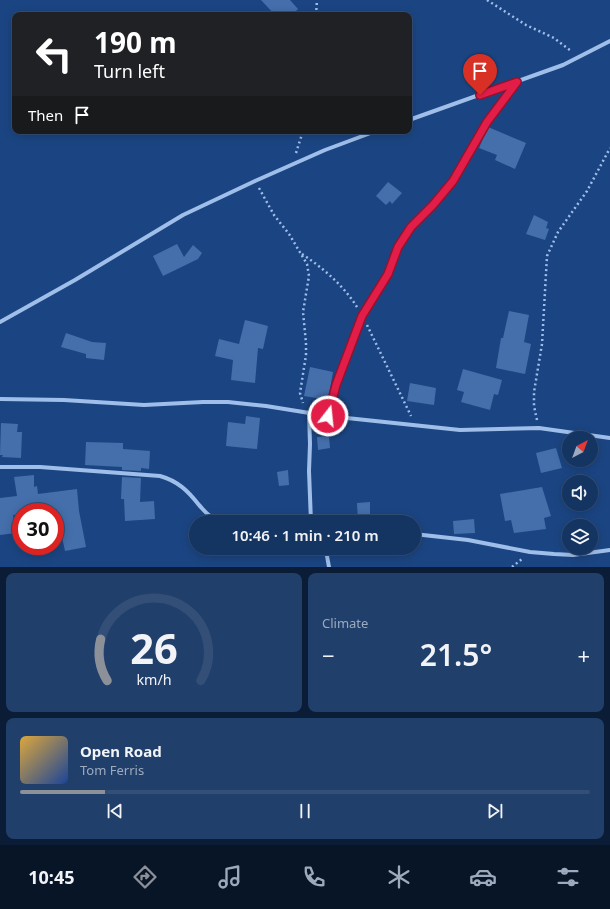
<!DOCTYPE html>
<html lang="en">
<head>
<meta charset="utf-8">
<style>
  body { margin:0; font-family:"Noto Sans",sans-serif; background:#213f6b; color:#f1f3f6; height:100vh; display:flex; flex-direction:column; font-size:15px; white-space:nowrap }
  * { box-sizing:border-box; margin:0 }
  p { font-size:13px; color:#9daabe }
  .icon { flex:none; width:22px; height:22px; fill:none; stroke:currentColor; stroke-width:2; stroke-linecap:round; stroke-linejoin:round }
  .map { position:relative; height:567px; overflow:hidden }
  .side { display:flex; flex-direction:column; gap:6px; padding:6px; background:#0b1d36; flex:1 }
  .side>* { flex:none }
  .banner { position:absolute; left:12px; top:12px; width:400px; height:122px; border-radius:8px; box-shadow:0 2px 10px #0003,0 0 0 1px #334f77; background:#202124; color:#fff; overflow:hidden }
  .needle { width:26px; rotate:41deg }
  .controls { position:absolute; left:562px; top:431px; display:grid; gap:8px }
  .controls a { display:grid; place-items:center; width:36px; height:36px; border-radius:50%; background:#143462; box-shadow:0 2px 10px #0003,0 0 0 1px #334f77; font-size:20px }
  .speed { position:absolute; left:12px; top:503px; display:flex; gap:8px; font-size:20px; font-weight:700; text-align:center }
  .speed>* { display:grid; place-content:center; width:52px; height:52px; border-radius:50%; background:#143462; box-shadow:0 2px 10px #0003,0 0 0 1px #334f77; line-height:1 }
  .speed .limit { border:6px solid #d22; background:#fff; color:#111 }
  .pin { position:absolute; display:grid; place-items:center; width:34px; height:34px; color:#fff; margin:-41px -17px; border-radius:50% 50% 50% 0; rotate:-45deg; box-shadow:0 0 4px #0007 }
  .pin .icon { rotate:45deg }
  .me { position:absolute; width:44px; margin:-22px; rotate:16deg; stroke-linejoin:round; filter:drop-shadow(0 0 3px #0008) }
  .turn { display:flex; align-items:center; gap:14px; height:84px; padding:0 16px; font-size:18px }
  .turn .icon { width:52px; height:52px; stroke-width:2.5 }
  .turn b { display:block; font-size:28px; line-height:34px }
  .then { display:flex; align-items:center; height:38px; padding:0 16px; background:#0003; gap:8px; font-size:15px }
  .big { font-size:30px; font-weight:600; line-height:1.1 }
  .side .tile { flex:1; display:flex; flex-direction:column; justify-content:center; gap:6px; min-width:0; padding:0 14px; border-radius:8px; background:#213f6b }
  .side .dial { align-items:center; gap:0 }
  .dial svg { height:104px; overflow:visible; fill:none; stroke:#334f77; stroke-width:7; stroke-linecap:round; text-anchor:middle }
  .dial text { fill:#f1f3f6; stroke:none }
  .song { display:flex; align-items:center; gap:12px }
  .cover { width:48px; height:48px; border-radius:6px; background:linear-gradient(135deg,hsl(40 70% 55%),hsl(220 70% 35%)) }
  .played { height:4px; border-radius:2px; background:linear-gradient(90deg,#8c9099 15%,#334f77 15%) }
  .keys { display:flex; justify-content:space-around; direction:ltr }
  .heat { display:flex; justify-content:space-between; align-items:center; font-size:22px; direction:ltr }
  .side .tiles { flex:1; display:grid; gap:6px; grid-template-columns:1fr 1fr }
  .tile:last-child { grid-column:span 2 }
  .trip { position:absolute; left:189px; top:515px; width:232px; height:40px; border-radius:20px; background:#143462; box-shadow:0 2px 10px #0003,0 0 0 1px #334f77; font-weight:600; line-height:40px; text-align:center }
  .menu { display:flex; height:64px; justify-content:space-around; align-items:center; background:#081527; color:#9daabe }
  .menu .icon { width:28px; height:28px }
  .menu .active { color:#8c9099 }
  .menu b { font-size:18px; color:#f1f3f6 }
  .map>svg:first-child { display:block }
  .building { fill:#446fab }
  .lines { fill:none; stroke-linecap:round; stroke-linejoin:round }
  .path { stroke:#9fbfea; stroke-width:2.5; stroke-dasharray:2 3; stroke-linecap:butt }
  .street { stroke:#9fbfea; stroke-width:4 }
  .route-casing { stroke:#92132f; stroke-width:10 }
  .route { stroke:#e11d48; stroke-width:7 }
</style>
</head>
<body>
<div class="map">
<svg width="610" height="567" viewBox="0 0 610 567">
  <rect width="100%" height="100%" fill="#1b4582"/>
  <!-- building -->
  <g class="building">
    <path d="M 261,0 L 290,0 L 298,9 L 292,15 L 275,15 Z"/>
    <path d="M 488,127 L 526,143 L 515,169 L 495,160 L 497,155 L 479,148 Z"/>
    <path d="M 388,182 L 402,193 L 392,204 L 390,201 L 386,205 L 376,196 Z"/>
    <path d="M 534,215 L 548,222 L 546,228 L 549,229 L 545,240 L 526,234 Z"/>
    <path d="M 177,244 L 184,257 L 193,245 L 202,253 L 198,259 L 163,276 L 153,256 Z"/>
    <path d="M 509,311 L 529,315 L 524,342 L 531,344 L 525,374 L 496,368 L 501,338 L 503,338 Z"/>
    <path d="M 245,320 L 268,326 L 263,349 L 258,348 L 255,383 L 231,380 L 233,360 L 215,356 L 219,339 L 239,344 Z"/>
    <path d="M 66,333 L 92,342 L 106,343 L 104,360 L 86,358 L 86,354 L 61,347 Z"/>
    <path d="M 310,367 L 333,372 L 328,400 L 304,396 Z"/>
    <path d="M 463,369 L 502,380 L 498,395 L 494,394 L 490,410 L 461,402 L 464,392 L 457,390 Z"/>
    <path d="M 410,383 L 436,388 L 434,405 L 407,401 Z"/>
    <path d="M 246,416 L 260,418 L 257,449 L 226,446 L 228,422 L 245,424 Z"/>
    <path d="M 1,423 L 18,424 L 17,432 L 22,432 L 21,458 L 2,457 L 3,455 L 0,455 Z"/>
    <path d="M 329,436 L 330,448 L 318,450 L 317,437 Z"/>
    <path d="M 86,442 L 123,443 L 123,449 L 150,451 L 149,469 L 141,468 L 141,471 L 122,470 L 122,467 L 85,465 Z"/>
    <path d="M 556,448 L 562,468 L 541,473 L 536,453 Z"/>
    <path d="M 288,470 L 289,485 L 279,486 L 277,472 Z"/>
    <path d="M 34,475 L 34,487 L 37,486 L 38,494 L 77,489 L 79,511 L 86,547 L 65,551 L 57,514 L 55,514 L 55,512 L 21,512 L 21,514 L 13,515 L 16,533 L 0,535 L 0,498 L 17,496 L 14,477 Z"/>
    <path d="M 122,477 L 141,478 L 140,502 L 154,501 L 155,519 L 125,521 L 124,499 L 121,499 Z"/>
    <path d="M 542,487 L 551,516 L 544,518 L 546,529 L 514,533 L 511,520 L 505,521 L 500,494 Z"/>
    <path d="M 370,502 L 370,522 L 358,522 L 357,503 Z"/>
    <path d="M 474,519 L 475,533 L 454,534 L 453,521 Z"/>
  </g>
  <g class="lines">
    <!-- path -->
    <g class="path">
      <path d="M 487,0 L 526,25 L 554,38 L 571,51"/>
      <path d="M 316,15 L 317,0"/>
      <path d="M 296,153 L 303,131"/>
      <path d="M 259,188 L 274,215 L 289,234 L 307,264 L 309,276 L 303,312 L 306,343 L 306,355 L 300,393 L 303,403"/>
      <path d="M 302,254 C 323,268 343,285 357,307"/>
      <path d="M 367,325 L 411,416"/>
      <path d="M 537,420 L 534,406 L 534,392 L 542,344 L 547,256 L 558,232 L 587,191 L 610,148"/>
      <path d="M 512,567 L 522,559"/>
    </g>
    <!-- street -->
    <g class="street">
      <path d="M 409,120 L 563,65 L 610,41"/>
      <path d="M 0,322 L 75,280 L 183,215 L 255,181 L 325,150 L 376,131"/>
      <path d="M 0,399 L 64,400 L 144,405 L 203,402 L 228,402 L 266,406 L 328,416 L 460,430 L 539,428 L 610,438"/>
      <path d="M 309,413 L 310,444 L 309,471 L 311,522"/>
      <path d="M 328,416 L 336,385 L 362,316 L 388,274 L 398,247 L 411,227 L 433,205 L 453,181 L 487,122 L 517,82"/>
      <path d="M 0,467 L 40,467 L 160,476 C 178,481 188,491 199,505 C 203,509 207,515 212,517 C 225,523 241,522 255,522"/>
      <path d="M 414,534 L 468,540 L 530,552 L 554,554 L 573,555 L 610,550"/>
      <path d="M 323,548 L 327,556 L 329,567"/>
    </g>
  </g>
  <g class="lines">
    <defs>
      <path id="route" d="M 328,416 L 336,385 L 362,316 L 388,274 L 398,247 L 411,227 L 433,205 L 453,181 L 487,122 L 517,82 L 480,95"/>
    </defs>
    <!-- route casing -->
    <use href="#route" class="route-casing"/>
    <!-- route -->
    <use href="#route" class="route"/>
  </g>
</svg>
<div class="controls">
<a><svg class="needle" viewBox="-14 -14 28 28"><path d="M0-13l5 13h-10z" fill="#e53935"/><path d="M0 13l5-13h-10z" fill="#9daabe"/></svg></a>
<a><svg class="icon" aria-label="sound" viewBox="0 0 24 24"><path d="M4 9h4l5-4v14l-5-4H4zM17 9q2 3 0 6"/></svg></a>
<a><svg class="icon" aria-label="layers" viewBox="0 0 24 24"><path d="M12 4l9 5-9 5-9-5zM3 14l9 5 9-5"/></svg></a>
</div>
<div class="speed"><div class="limit">30</div></div>
<div class="pin" style="left:480px;top:95px;background:#d93025"><svg class="icon" aria-label="arrive" viewBox="0 0 24 24"><path d="M6 21V4h12l-3 4 3 4H6"/></svg></div>
<svg class="me" style="left:328px;top:416px" viewBox="-20 -20 40 40"><circle r="17" fill="#e11d48" stroke="#fff" stroke-width="3"/><path d="M0-11L8 9 0 5-8 9z" fill="#fff"/></svg>
<div class="trip">10:46 · 1 min · 210 m</div>
<div class="banner">
<div class="turn"><svg class="icon" aria-label="left" viewBox="0 0 24 24"><path d="M17 20v-9H6M10 6l-5 5 5 5"/></svg><div><b>190 m</b>Turn left</div></div>
<div class="then">Then<svg class="icon" aria-label="arrive" viewBox="0 0 24 24"><path d="M6 21V4h12l-3 4 3 4H6"/></svg></div>
</div>
</div>
<section class="side">
<div class="tiles">
<div class="tile dial"><svg viewBox="0 0 100 80">
<path d="M14 69A42 42 0 1 1 86 69"/>
<path d="M14 69A42 42 0 0 1 9 37" stroke="#8c9099"/>
<text x="50" y="56" font-size="32" font-weight="700">26</text>
<text x="50" y="72" font-size="11">km/h</text>
</svg></div>
<div class="tile"><p>Climate</p>
<div class="heat"><a>−</a><b class="big">21.5°</b><a>+</a></div>
</div>
<div class="tile">
<div class="song"><i class="cover"></i><div><b>Open Road</b><p>Tom Ferris</p></div></div>
<div class="played"></div>
<div class="keys"><svg class="icon" aria-label="previous" viewBox="0 0 24 24"><path d="M18 5L8 12l10 7zM5 5v14"/></svg><svg class="icon" aria-label="pause" viewBox="0 0 24 24"><path d="M8 5v14M16 5v14"/></svg><svg class="icon" aria-label="next" viewBox="0 0 24 24"><path d="M6 5l10 7-10 7zM19 5v14"/></svg></div>
</div>
</div>
</section>
<nav class="menu">
<b>10:45</b>
<svg class="icon active" aria-label="directions" viewBox="0 0 24 24"><path d="M12 3l9 9-9 9-9-9zM9 14v-3h6M13 9l2 2-2 2"/></svg>
<svg class="icon" aria-label="music" viewBox="0 0 24 24"><path d="M9 18V5l10-2v13"/><circle cx="6" cy="18" r="3"/><circle cx="16" cy="16" r="3"/></svg>
<svg class="icon" aria-label="phone" viewBox="0 0 24 24"><path d="M5 4h4l2 5-3 2q2 4 5 5l2-3 5 2v4C11 20 4 13 5 4z"/></svg>
<svg class="icon" aria-label="climate" viewBox="0 0 24 24"><path d="M12 3v18M4 7l16 10M4 17L20 7"/></svg>
<svg class="icon" aria-label="car" viewBox="0 0 24 24"><path d="M5 17H2v-5l4-1 3-4h7l3 4 3 1v5h-3M9 17h6M6 11h13"/><circle cx="7" cy="17" r="2"/><circle cx="17" cy="17" r="2"/></svg>
<svg class="icon" aria-label="filters" viewBox="0 0 24 24"><path d="M4 7h16M4 17h16"/><circle cx="9" cy="7" r="2"/><circle cx="15" cy="17" r="2"/></svg>
</nav>
</body>
</html>
